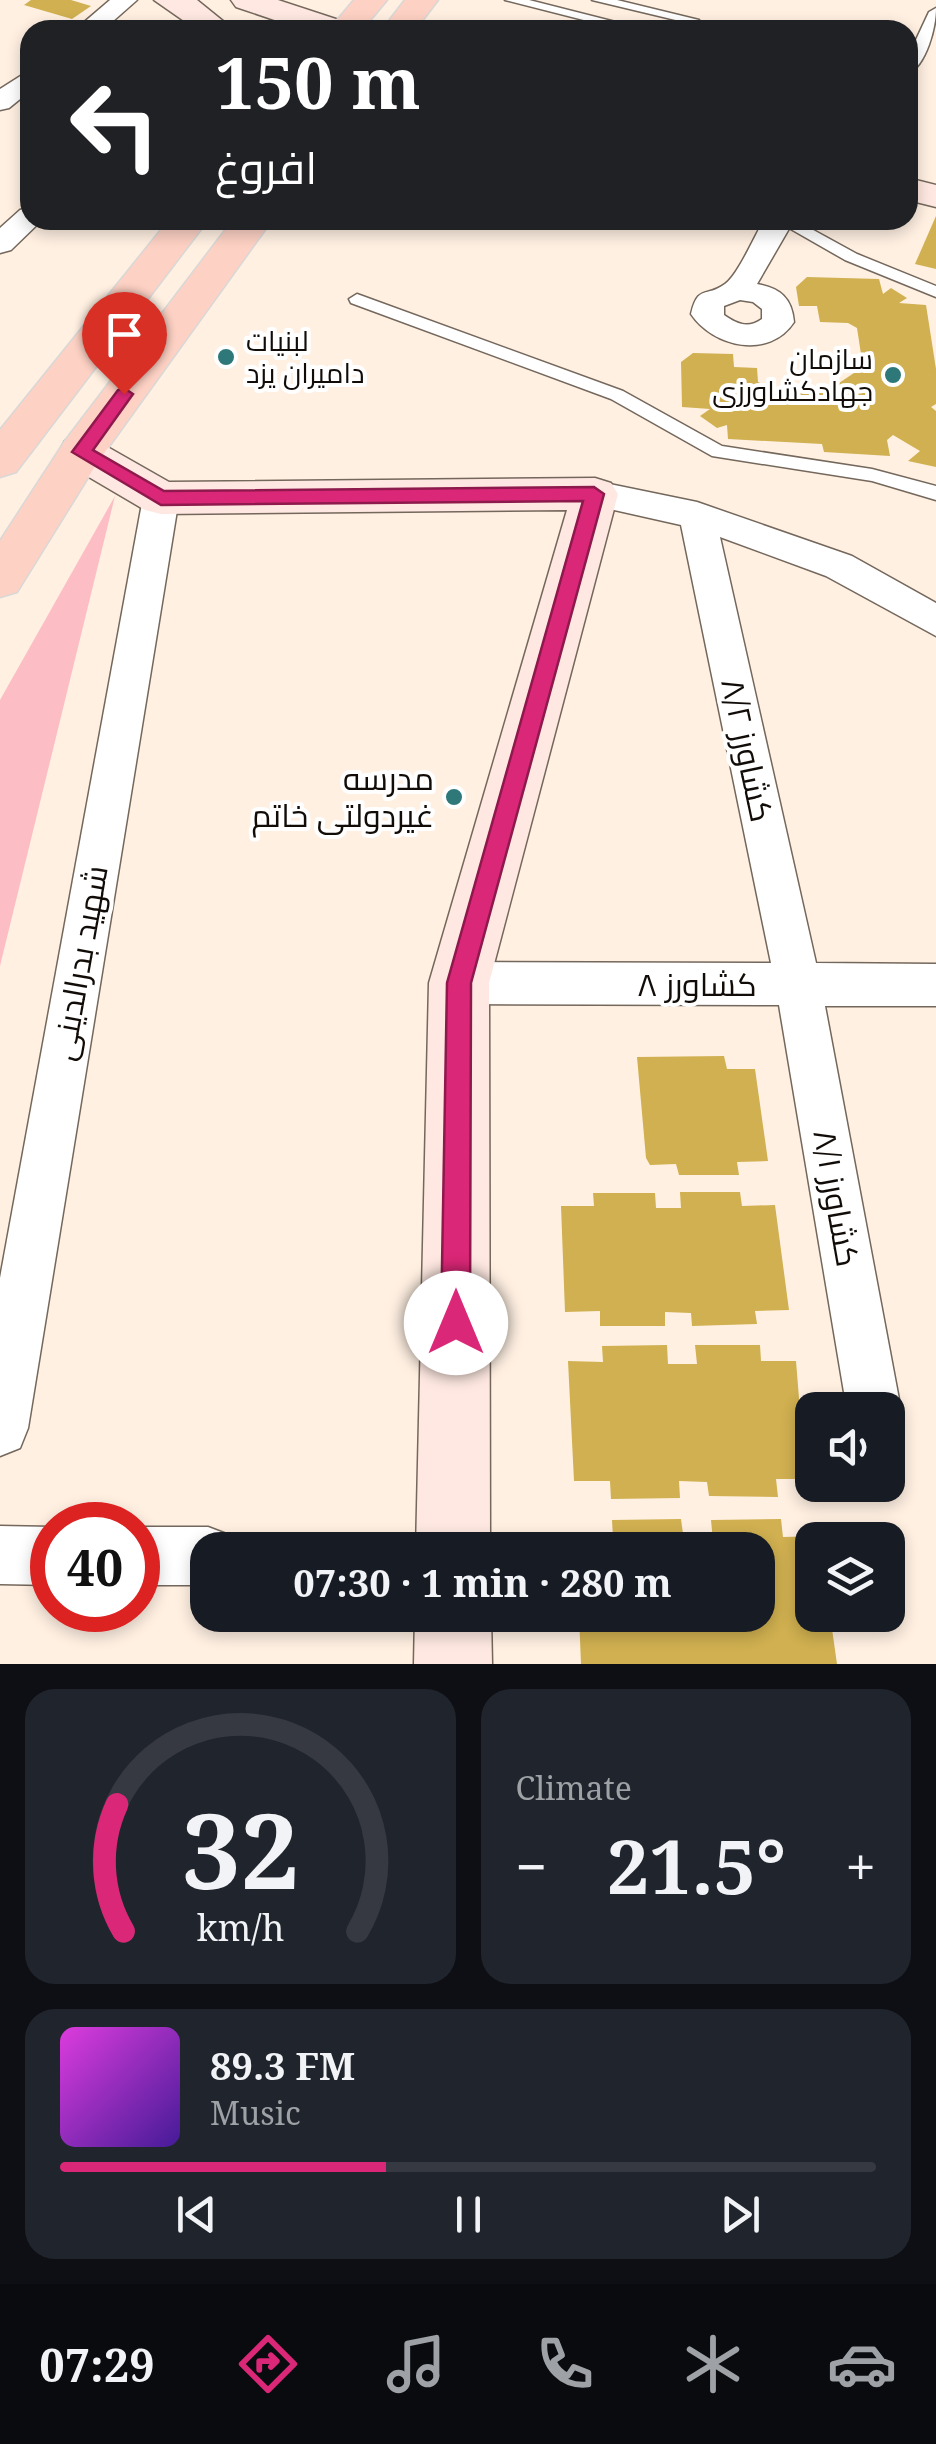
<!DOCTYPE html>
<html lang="en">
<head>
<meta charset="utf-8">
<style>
  body { margin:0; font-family:"Noto Serif",Cairo,serif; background:#20242c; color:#f1f3f6; height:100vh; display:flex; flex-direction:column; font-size:38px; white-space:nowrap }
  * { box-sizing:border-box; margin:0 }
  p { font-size:32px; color:#9ea1a6 }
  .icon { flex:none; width:55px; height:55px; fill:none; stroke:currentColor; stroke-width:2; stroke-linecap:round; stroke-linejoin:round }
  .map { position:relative; height:1664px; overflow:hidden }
  .details { display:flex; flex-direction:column; gap:25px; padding:25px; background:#0d0f14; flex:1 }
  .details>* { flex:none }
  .top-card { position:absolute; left:20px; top:20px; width:898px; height:210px; border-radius:30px; box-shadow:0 5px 15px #0003; background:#202124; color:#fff; overflow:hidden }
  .buttons { position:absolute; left:795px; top:1392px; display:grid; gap:20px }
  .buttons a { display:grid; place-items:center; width:110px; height:110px; border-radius:20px; background:#171b24; box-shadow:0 5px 15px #0003; font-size:50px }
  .speed { position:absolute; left:30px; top:1502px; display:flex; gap:20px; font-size:50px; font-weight:700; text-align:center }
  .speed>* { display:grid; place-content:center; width:130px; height:130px; border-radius:50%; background:#171b24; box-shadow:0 5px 15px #0003; line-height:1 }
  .speed .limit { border:15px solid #d22; background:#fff; color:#111 }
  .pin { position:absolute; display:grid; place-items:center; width:85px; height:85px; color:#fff; margin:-102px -42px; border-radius:50% 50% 50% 0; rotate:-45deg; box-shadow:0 0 10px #0007 }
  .pin .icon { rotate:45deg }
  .me { position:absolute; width:110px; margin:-55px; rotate:0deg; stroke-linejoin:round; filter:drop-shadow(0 0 8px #0008) }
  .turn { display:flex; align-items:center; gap:35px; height:210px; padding:0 30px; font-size:45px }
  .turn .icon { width:130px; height:130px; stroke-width:2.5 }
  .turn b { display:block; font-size:70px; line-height:85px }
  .big { font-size:75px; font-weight:700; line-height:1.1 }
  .details .card { flex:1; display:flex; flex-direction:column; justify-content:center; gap:15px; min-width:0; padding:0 35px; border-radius:30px; background:#20242c }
  .details .dial { align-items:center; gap:0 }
  .dial svg { height:260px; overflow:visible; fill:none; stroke:#363941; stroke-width:7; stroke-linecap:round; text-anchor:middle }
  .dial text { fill:#f1f3f6; stroke:none }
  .song { display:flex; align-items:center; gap:30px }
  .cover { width:120px; height:120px; border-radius:15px; background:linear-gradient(135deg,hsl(300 70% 55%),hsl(260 70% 35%)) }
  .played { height:10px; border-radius:5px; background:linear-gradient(90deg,#db2777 40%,#363941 40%) }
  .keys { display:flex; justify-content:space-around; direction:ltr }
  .heat { display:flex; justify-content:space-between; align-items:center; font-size:55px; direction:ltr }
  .details .tiles { flex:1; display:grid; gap:25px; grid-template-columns:1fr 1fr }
  .card:last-child { grid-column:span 2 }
  .trip { position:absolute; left:190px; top:1532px; width:585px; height:100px; border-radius:30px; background:#171b24; box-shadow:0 5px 15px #0003; font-weight:700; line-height:100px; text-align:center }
  .tab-bar { display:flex; height:160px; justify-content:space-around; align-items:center; background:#090b0e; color:#9ea1a6 }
  .tab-bar .icon { width:70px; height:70px }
  .tab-bar .selected { color:#db2777 }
  .tab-bar b { font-size:45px; color:#f1f3f6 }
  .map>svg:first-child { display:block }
  .green { fill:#fcbec4 }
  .building { fill:#d0b050 }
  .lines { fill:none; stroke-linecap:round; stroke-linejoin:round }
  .lane-casing { stroke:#74675b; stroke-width:3 }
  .street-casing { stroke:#74675b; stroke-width:3 }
  .secondary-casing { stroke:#74675b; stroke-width:3 }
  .primary-casing { stroke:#d9d8d7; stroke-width:3 }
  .lane { fill:#fff; fill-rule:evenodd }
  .street { fill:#fff; fill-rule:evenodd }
  .secondary { fill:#fee8e1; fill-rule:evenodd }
  .primary { fill:#fdd1c4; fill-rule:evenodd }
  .route { fill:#db2777; stroke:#8e194d; stroke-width:2.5 }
  .poi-dot { fill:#2e7879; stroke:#fff; stroke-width:4 }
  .labels { text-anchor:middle; stroke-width:8; stroke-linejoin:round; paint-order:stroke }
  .far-poi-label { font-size:28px; fill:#110c08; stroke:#fff; text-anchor:start }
  .street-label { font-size:32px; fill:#110c08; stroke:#fff }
  .poi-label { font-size:32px; fill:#110c08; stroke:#fff; text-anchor:end }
</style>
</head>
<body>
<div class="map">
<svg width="936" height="1664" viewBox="0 0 936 1664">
  <rect width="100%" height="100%" fill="#fff0e2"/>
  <!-- green -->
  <path class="green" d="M 115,496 L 0,966 L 0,700 Z"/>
  <!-- building -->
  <g class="building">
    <path d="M 31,0 L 71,0 L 91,6 L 72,19 L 24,5 Z"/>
    <path d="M 936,216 L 936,269 L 915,264 Z"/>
    <path d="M 807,277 L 879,279 L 883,294 L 891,288 L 907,298 L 899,303 L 926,305 L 936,369 L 936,404 L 931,407 L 936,411 L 936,467 L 908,461 L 920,451 L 893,435 L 887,440 L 890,456 L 824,452 L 822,444 L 728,439 L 727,425 L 717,428 L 700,416 L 710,409 L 682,407 L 681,362 L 693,353 L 733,354 L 734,367 L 757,368 L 758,382 L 774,389 L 827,391 L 863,367 L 857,328 L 848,323 L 820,322 L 817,306 L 799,306 L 796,287 Z"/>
    <path d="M 724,1056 L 727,1069 L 755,1069 L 768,1161 L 737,1162 L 739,1175 L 679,1175 L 676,1164 L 650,1165 L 646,1158 L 637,1057 Z"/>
    <path d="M 680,1192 L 740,1192 L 742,1206 L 775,1205 L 789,1310 L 755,1311 L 757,1324 L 692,1326 L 691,1313 L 665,1312 L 665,1326 L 600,1326 L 600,1311 L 565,1312 L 561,1206 L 594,1206 L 593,1193 L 655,1193 L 656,1208 L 681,1208 Z"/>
    <path d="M 667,1345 L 668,1364 L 697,1364 L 695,1345 L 760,1345 L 761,1361 L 796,1361 L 802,1435 L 806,1435 L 811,1479 L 776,1479 L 778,1497 L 709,1496 L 707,1482 L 679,1481 L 680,1498 L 611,1499 L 610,1481 L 574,1481 L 568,1361 L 603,1362 L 602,1346 Z"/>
    <path d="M 681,1519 L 684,1541 L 713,1541 L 711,1520 L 781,1519 L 783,1537 L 820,1536 L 820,1540 L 812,1540 L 812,1615 L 826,1615 L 827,1622 L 831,1622 L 837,1664 L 581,1664 L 579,1615 L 758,1615 L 758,1550 L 576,1550 L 575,1538 L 613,1538 L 612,1520 Z"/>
  </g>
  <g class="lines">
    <defs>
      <g id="lane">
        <path d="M 505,0 L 529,0 L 647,30 L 623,30 Z"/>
        <path d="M 592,0 L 617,0 L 699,20 L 692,30 L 678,30 L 684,22 Z"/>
        <path d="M 936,8 C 936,28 926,65 908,74 L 908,57 L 929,12 Z"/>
        <path d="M 775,220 L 795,220 L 857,254 L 936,286 L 936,297 L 845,260 Z"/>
        <path d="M 357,294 L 623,391 L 722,446 L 872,469 L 936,486 L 936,500 L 872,481 L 712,456 L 611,399 L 351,303 L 349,299 Z"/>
      </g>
      <g id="street">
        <path d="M 110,0 L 137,0 L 103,30 L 75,30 Z"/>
        <path d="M 30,70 L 30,91 L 9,108 L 0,110 L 0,89 Z"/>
        <path d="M 30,207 L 30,220 L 42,220 L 11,250 L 0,253 L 0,228 L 20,210 Z"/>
        <path d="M 764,220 L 794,220 L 757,284 C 780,288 792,298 794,322 C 769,360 713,347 691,314 C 698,284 706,298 725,284 C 738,275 755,235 764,220 ZM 740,300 L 753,302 L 762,309 L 762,319 C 748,329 737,324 724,315 L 724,306 Z"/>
        <path d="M 595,481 L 697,502 L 852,556 L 936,603 L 936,636 L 826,576 L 720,537 L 816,963 L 936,964 L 936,1006 L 825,1006 L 901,1410 L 893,1429 L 888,1432 L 888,1410 L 847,1410 L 779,1005 L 459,1004 L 443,998 L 436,983 L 443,968 L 459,962 L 771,963 L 681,525 L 583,503 L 577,494 L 583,485 Z"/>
        <path d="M 161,485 L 173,489 L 179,498 L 28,1428 L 20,1448 L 0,1456 L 0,1278 L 143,498 L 149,489 Z"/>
        <path d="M 0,1526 L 52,1527 L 52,1585 L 0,1584 Z"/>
        <path d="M 138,1527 L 208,1527 L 229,1535 L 235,1550 L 208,1550 L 208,1585 L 138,1585 Z"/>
      </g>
      <g id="secondary">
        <path d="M 154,0 L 197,0 L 234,30 L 197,30 Z"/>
        <path d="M 231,0 L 278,0 L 348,23 L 352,30 L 304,30 L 236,7 Z"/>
        <path d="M 908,178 L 936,185 L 936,207 L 908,200 Z"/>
        <path d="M 81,437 L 97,441 L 169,482 L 595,478 L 611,483 L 618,494 L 489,983 L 490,1550 L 416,1550 L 429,983 L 567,510 L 161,514 L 145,510 L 65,463 L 59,452 L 65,441 Z"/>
        <path d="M 415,1615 L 491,1615 L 492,1664 L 414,1664 Z"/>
      </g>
      <g id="primary">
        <path d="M 354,0 L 387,0 L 362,30 L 329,30 Z"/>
        <path d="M 405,0 L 438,0 L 415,30 L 382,30 Z"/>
        <path d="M 169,220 L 208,220 L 16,472 L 0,477 L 0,430 Z"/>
        <path d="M 233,220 L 272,220 L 97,463 L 17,592 L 0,597 L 0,541 L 65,441 Z"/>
      </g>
    </defs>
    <!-- lane casing -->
    <use href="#lane" class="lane-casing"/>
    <!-- street casing -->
    <use href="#street" class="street-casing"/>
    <!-- secondary casing -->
    <use href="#secondary" class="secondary-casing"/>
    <!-- primary casing -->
    <use href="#primary" class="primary-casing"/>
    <!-- lane -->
    <use href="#lane" class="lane"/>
    <!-- street -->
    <use href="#street" class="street"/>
    <!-- secondary -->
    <use href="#secondary" class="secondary"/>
    <!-- primary -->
    <use href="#primary" class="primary"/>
  </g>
  <!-- route -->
  <path class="route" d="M 124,388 L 133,394 L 93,450 L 164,491 L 594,487 L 604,494 L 471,983 L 470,1323 L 466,1333 L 456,1337 L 445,1333 L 441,1323 L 447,983 L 583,501 L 161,505 L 72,452 L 118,390 Z"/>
  <!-- markers -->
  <g class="poi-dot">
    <circle cx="226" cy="357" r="10"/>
    <circle cx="893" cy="375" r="10"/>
    <circle cx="454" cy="797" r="10"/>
  </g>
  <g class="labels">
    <!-- far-poi labels -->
    <g class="far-poi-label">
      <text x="246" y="351">لبنیات<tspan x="246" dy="32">دامیران یزد</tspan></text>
      <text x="873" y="369" text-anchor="end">سازمان<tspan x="873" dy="32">جهادکشاورزی</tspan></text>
    </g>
    <!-- street labels -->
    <g class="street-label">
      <text transform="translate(747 750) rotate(78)" y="11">کشاورز ۸/۲</text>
      <text transform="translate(80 963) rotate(-80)" y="11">شهید بدرالدینی</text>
      <text x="697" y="996">کشاورز ۸</text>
      <text transform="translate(836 1198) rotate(80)" y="11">کشاورز ۸/۱</text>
    </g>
    <!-- poi labels -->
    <g class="poi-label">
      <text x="434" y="790">مدرسه<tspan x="434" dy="37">غیردولتی خاتم</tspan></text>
    </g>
  </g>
</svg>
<div class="buttons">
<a><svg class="icon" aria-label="sound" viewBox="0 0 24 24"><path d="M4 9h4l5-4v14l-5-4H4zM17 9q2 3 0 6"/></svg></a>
<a><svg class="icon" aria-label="layers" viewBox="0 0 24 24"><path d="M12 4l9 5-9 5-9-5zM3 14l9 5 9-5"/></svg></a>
</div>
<div class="speed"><div class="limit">40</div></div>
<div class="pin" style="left:124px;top:394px;background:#d93025"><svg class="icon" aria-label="arrive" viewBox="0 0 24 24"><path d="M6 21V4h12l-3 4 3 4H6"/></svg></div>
<svg class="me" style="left:456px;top:1323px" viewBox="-20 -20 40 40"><circle r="19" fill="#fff"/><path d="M0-13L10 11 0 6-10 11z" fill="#db2777"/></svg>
<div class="trip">07:30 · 1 min · 280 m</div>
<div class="top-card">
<div class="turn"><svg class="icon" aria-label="left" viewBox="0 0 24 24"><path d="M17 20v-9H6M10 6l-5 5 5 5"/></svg><div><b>150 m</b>افروغ</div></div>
</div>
</div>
<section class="details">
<div class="tiles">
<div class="card dial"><svg viewBox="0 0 100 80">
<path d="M14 69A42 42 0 1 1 86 69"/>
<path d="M14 69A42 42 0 0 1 12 30" stroke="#db2777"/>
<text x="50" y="56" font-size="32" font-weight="700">32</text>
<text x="50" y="72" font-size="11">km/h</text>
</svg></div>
<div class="card"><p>Climate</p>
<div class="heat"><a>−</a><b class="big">21.5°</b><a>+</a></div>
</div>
<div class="card">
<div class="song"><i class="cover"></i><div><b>89.3 FM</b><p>Music</p></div></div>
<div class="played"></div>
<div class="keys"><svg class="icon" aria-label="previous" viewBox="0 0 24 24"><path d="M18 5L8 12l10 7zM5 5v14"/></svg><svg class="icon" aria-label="pause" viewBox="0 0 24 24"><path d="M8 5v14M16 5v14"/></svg><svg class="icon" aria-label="next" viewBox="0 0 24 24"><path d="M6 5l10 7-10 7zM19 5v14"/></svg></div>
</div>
</div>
</section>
<nav class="tab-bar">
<b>07:29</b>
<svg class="icon selected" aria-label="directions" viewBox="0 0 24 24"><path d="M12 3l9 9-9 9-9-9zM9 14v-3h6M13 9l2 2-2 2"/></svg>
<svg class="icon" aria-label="music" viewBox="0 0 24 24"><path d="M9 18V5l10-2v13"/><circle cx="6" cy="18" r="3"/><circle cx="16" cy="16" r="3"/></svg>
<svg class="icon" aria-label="phone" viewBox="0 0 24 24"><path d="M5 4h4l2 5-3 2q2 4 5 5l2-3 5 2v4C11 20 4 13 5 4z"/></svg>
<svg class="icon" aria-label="climate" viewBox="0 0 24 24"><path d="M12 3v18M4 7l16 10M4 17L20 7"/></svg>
<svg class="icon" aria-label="car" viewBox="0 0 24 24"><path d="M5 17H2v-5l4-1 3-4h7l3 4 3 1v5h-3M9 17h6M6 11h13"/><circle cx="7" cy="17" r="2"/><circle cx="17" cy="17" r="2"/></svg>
</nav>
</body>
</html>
